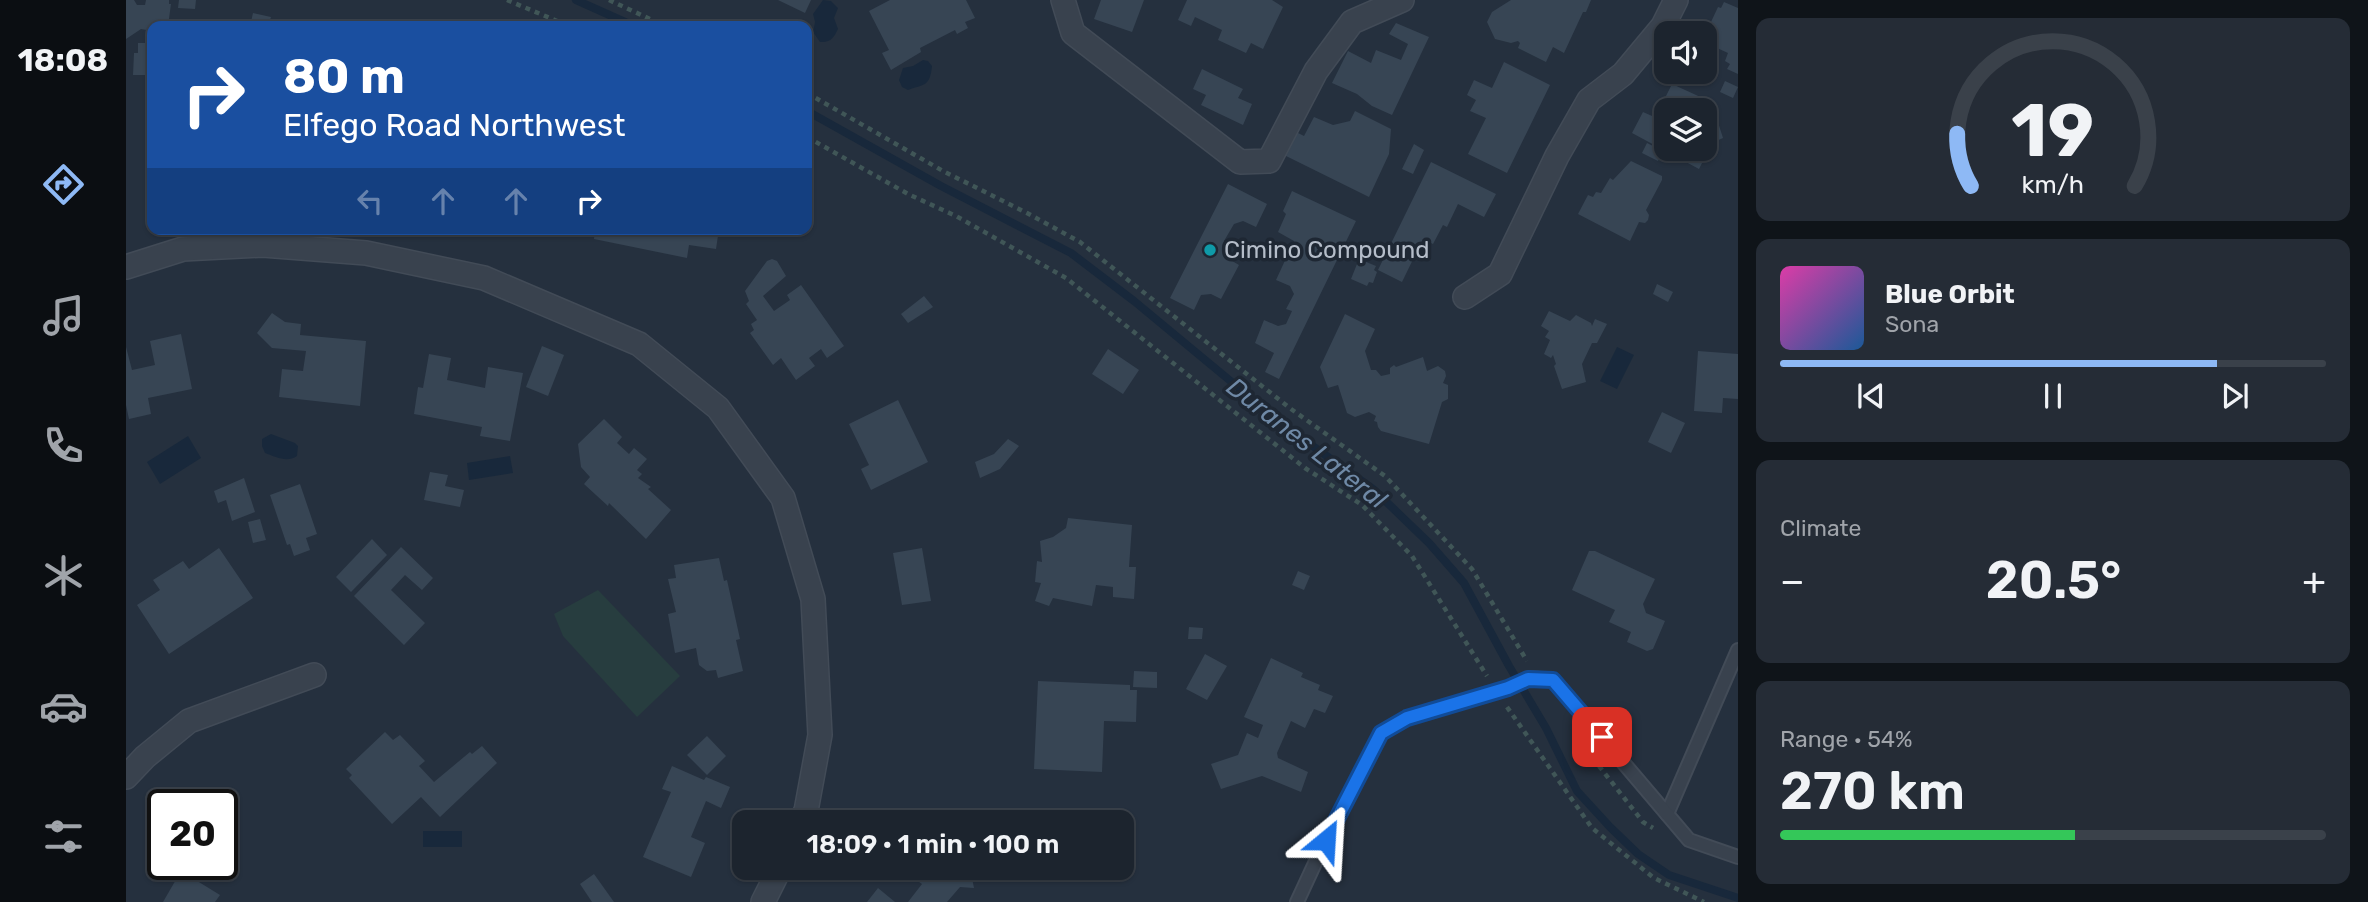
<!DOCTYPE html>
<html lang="en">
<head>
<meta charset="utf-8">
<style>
  body { margin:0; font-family:Rubik,sans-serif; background:#252c36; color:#f1f3f6; height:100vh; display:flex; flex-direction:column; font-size:26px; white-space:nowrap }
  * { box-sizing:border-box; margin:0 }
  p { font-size:23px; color:#a0a4aa }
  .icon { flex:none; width:38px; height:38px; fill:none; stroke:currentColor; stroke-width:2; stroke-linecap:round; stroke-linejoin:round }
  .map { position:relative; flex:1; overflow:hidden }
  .panel { display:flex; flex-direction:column; gap:18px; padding:18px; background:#0f1419; width:630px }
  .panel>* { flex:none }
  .banner { position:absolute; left:21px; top:21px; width:665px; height:214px; border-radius:14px; box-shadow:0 2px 5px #0004,0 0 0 2px #3a414a; background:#1a4fa0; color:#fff; overflow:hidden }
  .fabs { position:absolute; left:1528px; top:21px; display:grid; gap:14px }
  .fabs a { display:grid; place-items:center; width:63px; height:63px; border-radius:14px; background:#1c242e; box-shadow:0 2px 5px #0004,0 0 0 2px #3a414a; font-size:35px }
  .speed { position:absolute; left:21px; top:789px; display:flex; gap:14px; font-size:35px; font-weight:700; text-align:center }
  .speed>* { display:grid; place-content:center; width:91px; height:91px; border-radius:50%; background:#1c242e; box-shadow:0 2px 5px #0004,0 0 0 2px #3a414a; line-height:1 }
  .speed .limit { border:4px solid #111; border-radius:10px; background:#fff; color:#111 }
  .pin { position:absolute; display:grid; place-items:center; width:60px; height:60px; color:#fff; margin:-30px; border-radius:14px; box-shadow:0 4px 10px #0006 }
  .me { position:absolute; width:77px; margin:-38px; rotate:27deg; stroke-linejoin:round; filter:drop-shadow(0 0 5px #0008) }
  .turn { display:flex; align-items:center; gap:24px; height:147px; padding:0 21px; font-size:32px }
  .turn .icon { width:91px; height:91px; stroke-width:2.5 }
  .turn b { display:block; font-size:49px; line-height:60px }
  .lanes { display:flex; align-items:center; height:66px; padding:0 21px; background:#0003; justify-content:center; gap:35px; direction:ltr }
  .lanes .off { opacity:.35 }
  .big { font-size:52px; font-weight:600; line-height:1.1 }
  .panel .tile { flex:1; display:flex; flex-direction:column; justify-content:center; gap:10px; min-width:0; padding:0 24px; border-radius:14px; background:#252c36 }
  .panel .dial { align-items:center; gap:0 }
  .dial svg { height:182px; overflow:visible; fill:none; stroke:#3a414a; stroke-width:7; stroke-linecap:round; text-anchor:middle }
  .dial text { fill:#f1f3f6; stroke:none }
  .song { display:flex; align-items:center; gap:21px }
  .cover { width:84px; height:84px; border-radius:10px; background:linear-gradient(135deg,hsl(320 70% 55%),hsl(210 70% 35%)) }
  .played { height:7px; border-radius:4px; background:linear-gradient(90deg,#8eb9f5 80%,#3a414a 80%) }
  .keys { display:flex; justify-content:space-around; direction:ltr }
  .heat { display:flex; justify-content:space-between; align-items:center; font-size:38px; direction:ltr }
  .charge { height:10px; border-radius:5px; background:linear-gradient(90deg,#34c759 54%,#3a414a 0) }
  .trip { position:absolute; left:606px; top:810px; width:402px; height:70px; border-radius:14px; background:#1c242e; box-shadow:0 2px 5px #0004,0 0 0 2px #3a414a; font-weight:600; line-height:70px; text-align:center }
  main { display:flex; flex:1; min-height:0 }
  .dock { display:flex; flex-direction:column; width:126px; justify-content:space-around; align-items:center; background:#0b0e12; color:#a0a4aa }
  .dock .icon { width:49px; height:49px }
  .dock .current { color:#8eb9f5 }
  .dock b { font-size:32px; color:#f1f3f6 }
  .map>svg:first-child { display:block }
  .green { fill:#273d3f }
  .water { fill:#18283b }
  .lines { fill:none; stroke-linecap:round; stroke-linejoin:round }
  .stream { stroke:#18283b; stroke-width:8 }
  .building { fill:#374554; fill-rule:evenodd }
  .lane-casing { stroke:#424b57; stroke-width:16 }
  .street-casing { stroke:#424b57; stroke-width:26 }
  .path { stroke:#405657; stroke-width:4.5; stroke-dasharray:5 5; stroke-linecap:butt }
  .lane { stroke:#39424e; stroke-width:12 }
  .street { stroke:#39424e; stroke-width:23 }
  .route-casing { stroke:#114b97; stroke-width:18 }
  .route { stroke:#1a73e8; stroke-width:12 }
  .culture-dot { fill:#0f9aa8; stroke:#1e2733; stroke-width:2.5 }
  .labels { text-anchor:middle; stroke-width:7; stroke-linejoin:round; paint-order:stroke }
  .poi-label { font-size:24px; fill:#b5bdc9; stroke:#1e2733; text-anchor:start }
  .water-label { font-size:26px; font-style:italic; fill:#6f89a6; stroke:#1e2733 }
</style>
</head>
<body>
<main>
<nav class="dock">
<b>18:08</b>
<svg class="icon current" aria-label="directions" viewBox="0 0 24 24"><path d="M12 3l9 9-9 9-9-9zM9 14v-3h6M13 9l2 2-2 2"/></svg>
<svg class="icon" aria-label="music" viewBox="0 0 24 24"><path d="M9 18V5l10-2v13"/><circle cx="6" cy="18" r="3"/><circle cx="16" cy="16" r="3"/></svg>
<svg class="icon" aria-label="phone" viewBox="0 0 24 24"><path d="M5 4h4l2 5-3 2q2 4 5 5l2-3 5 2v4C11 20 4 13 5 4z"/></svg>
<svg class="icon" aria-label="climate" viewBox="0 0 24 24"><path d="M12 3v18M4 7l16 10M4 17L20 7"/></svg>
<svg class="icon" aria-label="car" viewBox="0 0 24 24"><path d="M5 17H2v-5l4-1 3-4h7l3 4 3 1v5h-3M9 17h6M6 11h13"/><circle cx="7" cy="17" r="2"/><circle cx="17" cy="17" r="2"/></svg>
<svg class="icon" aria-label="filters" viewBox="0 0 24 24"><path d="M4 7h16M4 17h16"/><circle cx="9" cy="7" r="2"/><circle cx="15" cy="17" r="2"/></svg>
</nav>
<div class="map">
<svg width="1612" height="902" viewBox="0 0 1612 902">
  <rect width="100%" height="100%" fill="#25303e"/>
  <!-- green -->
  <path class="green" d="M 472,590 L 554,676 L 511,717 L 437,636 L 428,614 Z"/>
  <!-- water -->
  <g class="water">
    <path d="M 697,0 L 705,1 L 712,8 L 708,18 L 712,29 C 708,37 705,43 694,42 L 687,32 L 689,22 L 687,14 Z"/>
    <path d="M 797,60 L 802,61 L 806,66 C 804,87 798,84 782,90 L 776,87 L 773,80 L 777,68 L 787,66 Z"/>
    <path d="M 1491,347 L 1508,355 L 1491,389 L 1474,381 Z"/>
    <path d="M 145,434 L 169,443 L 172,446 L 171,456 C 161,463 150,457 139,453 L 136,446 L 136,439 Z"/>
    <path d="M 62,436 L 75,458 L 34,484 L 21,462 Z"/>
    <path d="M 384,456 L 387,473 L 343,480 L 341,463 Z"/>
    <rect x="297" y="831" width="39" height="16"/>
  </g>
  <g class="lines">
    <!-- stream -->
    <g class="stream">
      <path d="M 450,0 L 508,26"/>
      <path d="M 681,111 L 815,186 L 945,253 L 1008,301 L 1160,427 L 1247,489 L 1303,543 L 1338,583 L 1383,666 L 1420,728 L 1451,791 L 1484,827 L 1512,854 L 1543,875 L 1612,898"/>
    </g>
  </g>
  <!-- building -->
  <g class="building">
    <path d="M 0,0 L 8,0 L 11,5 L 19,5 L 20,0 L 43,0 L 43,4 L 45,4 L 42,26 L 26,26 L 26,31 L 15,29 L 0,39 Z"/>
    <path d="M 53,0 L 70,0 L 69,9 L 52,8 Z"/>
    <path d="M 652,0 L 685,0 L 679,13 Z"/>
    <path d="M 764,0 L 840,0 L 849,18 L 839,22 L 842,28 L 831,34 L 829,30 L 794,48 L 795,52 L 765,70 L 756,53 L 763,50 L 743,11 Z"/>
    <path d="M 975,0 L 1018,0 L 1006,32 L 968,19 Z"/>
    <path d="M 1061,0 L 1146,0 L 1157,7 L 1137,49 L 1125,43 L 1120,53 L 1092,40 L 1096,30 L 1069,17 L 1065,26 L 1052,20 Z"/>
    <path d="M 1385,0 L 1465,0 L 1460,12 L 1457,12 L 1438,53 L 1427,47 L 1420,62 L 1392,48 L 1394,43 L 1392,41 L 1385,43 L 1369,39 L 1361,22 L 1366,12 Z"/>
    <path d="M 1598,2 L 1612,8 L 1612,74 L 1601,69 L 1604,64 L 1599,61 L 1602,53 L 1578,42 L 1578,37 L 1592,7 L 1595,8 Z"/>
    <path d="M 127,13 L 145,17 L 142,26 L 124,26 Z"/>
    <path d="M 1270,23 L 1303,37 L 1266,115 L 1246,106 L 1231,94 L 1206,83 L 1222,51 L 1245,63 L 1250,50 L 1275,60 L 1282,44 L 1263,34 Z"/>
    <path d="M 12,43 L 26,43 L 26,87 L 23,87 L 23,75 L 7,75 L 8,53 L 12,53 Z"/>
    <path d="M 1378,62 L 1424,85 L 1381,173 L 1342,154 L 1360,118 L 1344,111 L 1350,100 L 1341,95 L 1348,80 L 1366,88 Z"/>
    <path d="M 1076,69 L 1117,89 L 1112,98 L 1126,104 L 1117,125 L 1075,105 L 1080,95 L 1067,89 Z"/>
    <path d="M 1599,81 L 1612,87 L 1607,98 L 1594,92 Z"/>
    <path d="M 1546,84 L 1581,100 L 1586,114 L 1589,113 L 1597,138 L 1586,143 L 1573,169 L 1506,133 L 1517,112 L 1533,119 L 1543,100 L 1539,98 ZM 1540,110 L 1578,110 L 1578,149 L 1540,149 Z"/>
    <path d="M 1229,111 L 1265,129 L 1263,154 L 1243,197 L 1158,155 L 1170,132 L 1178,136 L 1188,117 L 1207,125 L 1224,121 Z"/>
    <path d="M 1521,143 L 1537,151 L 1532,161 L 1516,153 Z"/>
    <path d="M 1288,144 L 1298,150 L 1287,174 L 1276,169 Z"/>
    <path d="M 1505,161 L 1536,176 L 1536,180 L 1520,210 L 1523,215 L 1522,220 L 1519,223 L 1513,222 L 1504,241 L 1452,214 L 1462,195 L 1467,197 L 1470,192 L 1475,193 L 1484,178 L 1487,180 Z"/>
    <path d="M 1305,162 L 1370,194 L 1358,217 L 1332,204 L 1321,227 L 1317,225 L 1307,244 L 1297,239 L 1276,282 L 1252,270 Z"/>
    <path d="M 1102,184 L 1141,204 L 1130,227 L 1117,221 L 1108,224 L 1098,241 L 1101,258 L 1113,265 L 1095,299 L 1085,294 L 1075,295 L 1068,310 L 1044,298 Z"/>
    <path d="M 1166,191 L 1230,221 L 1153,379 L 1139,372 L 1148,353 L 1129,343 L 1138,320 L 1152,326 L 1160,324 L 1166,311 L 1160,309 L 1168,294 L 1164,286 L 1150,280 L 1168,241 L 1152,232 L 1160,214 L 1157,211 Z"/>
    <path d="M 469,229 L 566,229 L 565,233 L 580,236 L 581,229 L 593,229 L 590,249 L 563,245 L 561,258 L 468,239 Z"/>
    <path d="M 646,259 L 651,261 L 660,276 L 637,296 L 648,311 L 664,300 L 661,295 L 675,285 L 718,346 L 701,358 L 695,349 L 683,358 L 689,366 L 670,380 L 655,358 L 647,365 L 624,333 L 628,330 L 625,324 L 631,320 L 620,304 L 623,301 L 619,291 L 641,261 Z"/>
    <path d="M 1233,259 L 1250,266 L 1248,270 L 1251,272 L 1247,283 L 1243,282 L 1241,286 L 1225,279 Z"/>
    <path d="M 1531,284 L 1547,292 L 1542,302 L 1527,294 Z"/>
    <path d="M 798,296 L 807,307 L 782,323 L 775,314 Z"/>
    <path d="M 1423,311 L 1444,321 L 1450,315 L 1465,323 L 1466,326 L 1469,319 L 1481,324 L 1471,343 L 1466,343 L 1456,364 L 1460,382 L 1436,389 L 1428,366 L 1430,364 L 1427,355 L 1425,358 L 1418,354 L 1424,340 L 1419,337 L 1423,331 L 1415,326 Z"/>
    <path d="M 146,313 L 159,322 L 175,324 L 174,335 L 240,341 L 234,406 L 153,397 L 156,369 L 177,371 L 180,351 L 146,348 L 131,333 Z"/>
    <path d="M 1219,314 L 1249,329 L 1239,351 L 1245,370 L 1250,370 L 1255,376 L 1264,374 L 1264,368 L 1268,365 L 1270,367 L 1297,357 L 1301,371 L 1312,366 L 1319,371 L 1320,376 L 1317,383 L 1322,385 L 1322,399 L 1316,402 L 1303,444 L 1255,431 L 1252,427 L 1251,422 L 1248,421 L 1250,416 L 1243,412 L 1229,417 L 1221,413 L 1212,385 L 1202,388 L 1194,367 Z"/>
    <path d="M 55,334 L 66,389 L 22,398 L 25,414 L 3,419 L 0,405 L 0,347 L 6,370 L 29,365 L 24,341 Z"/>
    <path d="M 416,346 L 438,355 L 422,396 L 400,387 Z"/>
    <path d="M 982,349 L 1013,370 L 997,394 L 966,374 Z"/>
    <path d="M 1572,351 L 1612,354 L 1612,399 L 1597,398 L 1596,413 L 1568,411 Z"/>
    <path d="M 303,354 L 325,358 L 321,380 L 359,388 L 362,367 L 397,373 L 384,441 L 354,436 L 356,427 L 288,414 L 292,387 L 297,388 Z"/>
    <path d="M 772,400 L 802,462 L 745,490 L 735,469 L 743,465 L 723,424 Z"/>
    <path d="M 1536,412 L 1559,423 L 1545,453 L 1522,442 Z"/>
    <path d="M 478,419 L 496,437 L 491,443 L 503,454 L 508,448 L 521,459 L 511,470 L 516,474 L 512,478 L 525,487 L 522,489 L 545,510 L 520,539 L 483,503 L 482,506 L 458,484 L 464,477 L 455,467 L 452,444 Z"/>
    <path d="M 882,439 L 893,446 L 874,469 L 854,478 L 849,462 L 868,454 Z"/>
    <path d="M 304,472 L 322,475 L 319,486 L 338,490 L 334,507 L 298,500 Z"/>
    <path d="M 118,478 L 129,512 L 106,521 L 100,500 L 92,503 L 88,491 Z"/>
    <path d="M 174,484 L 191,534 L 180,538 L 184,550 L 168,556 L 164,544 L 161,545 L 144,495 Z"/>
    <path d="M 942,518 L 1006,525 L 1003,567 L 1010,567 L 1008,599 L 987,597 L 987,587 L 970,585 L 966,606 L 927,598 L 923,606 L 909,601 L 915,583 L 909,582 L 911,561 L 916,562 L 914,541 L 927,537 L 940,528 Z"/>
    <path d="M 134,519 L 140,540 L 127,543 L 122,522 Z"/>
    <path d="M 246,539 L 261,555 L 225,592 L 210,577 Z"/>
    <path d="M 275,547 L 307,578 L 296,590 L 279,575 L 265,590 L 299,623 L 278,645 L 228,596 Z"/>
    <path d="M 93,548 L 127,598 L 43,654 L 11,605 L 34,590 L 27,580 L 57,561 L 63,569 Z"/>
    <path d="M 796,548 L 805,601 L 776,605 L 767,553 Z"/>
    <path d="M 1463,551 L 1469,551 L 1529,579 L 1517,604 L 1520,613 L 1539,621 L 1527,649 L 1521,651 L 1501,642 L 1505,632 L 1483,622 L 1489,610 L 1446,590 Z"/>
    <path d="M 593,558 L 598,581 L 601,580 L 614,639 L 610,640 L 617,671 L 592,678 L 590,670 L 581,671 L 573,665 L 570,648 L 549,653 L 542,614 L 550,612 L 542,579 L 550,578 L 548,565 Z"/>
    <path d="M 1172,571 L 1184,576 L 1178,590 L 1166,585 Z"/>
    <path d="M 1063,627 L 1077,628 L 1076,639 L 1062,639 Z"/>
    <path d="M 1079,654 L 1101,666 L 1081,700 L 1060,689 Z"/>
    <path d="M 1145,658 L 1177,673 L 1175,677 L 1194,685 L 1192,690 L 1207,696 L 1199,713 L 1188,709 L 1179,728 L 1165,721 L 1151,753 L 1152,758 L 1182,772 L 1175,792 L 1136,776 L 1095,789 L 1085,764 L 1112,755 L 1121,733 L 1132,738 L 1137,725 L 1118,717 Z"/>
    <path d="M 1008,671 L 1031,672 L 1031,688 L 1007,687 Z"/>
    <path d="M 912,681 L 1004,685 L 1004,690 L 1011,690 L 1010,722 L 978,721 L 976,772 L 908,769 Z"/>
    <path d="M 259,732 L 267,740 L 274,735 L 299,761 L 293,766 L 308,782 L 344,752 L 346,754 L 356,746 L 371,763 L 314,817 L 295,797 L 266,824 L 223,778 L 226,775 L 220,769 Z"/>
    <path d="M 581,736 L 600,756 L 581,775 L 561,755 Z"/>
    <path d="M 546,766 L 578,780 L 580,777 L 604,787 L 595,808 L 580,801 L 565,837 L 579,843 L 565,877 L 517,857 L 545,792 L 536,789 Z"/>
    <path d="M 773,868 L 844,868 L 848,888 L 834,887 L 821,902 L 782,902 L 796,884 Z"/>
    <path d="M 55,871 L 94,895 L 89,902 L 37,902 Z"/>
    <path d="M 468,874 L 488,902 L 466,902 L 454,884 Z"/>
    <path d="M 752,888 L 769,902 L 741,902 Z"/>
  </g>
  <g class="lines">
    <defs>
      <g id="lane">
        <path d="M 1541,814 L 1612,650"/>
        <path d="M 1171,902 L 1190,861 L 1255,733 L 1281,718 L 1382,688 L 1404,678 L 1427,680 L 1563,840 L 1612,857"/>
      </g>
      <g id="street">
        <path d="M 937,0 L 947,33 L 1114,162 L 1143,161 L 1190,71 L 1226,22 L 1276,0"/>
        <path d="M 0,267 L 57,249 L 137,245 L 240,253 L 358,278 L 513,344 L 592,408 L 657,498 L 687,599 L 694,735 L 680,811 L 674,822"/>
        <path d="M 1339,297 L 1374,274 L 1431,156 L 1463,100 L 1497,74 L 1537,26 L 1550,0"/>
        <path d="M 0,777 L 19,757 L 63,721 L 188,675"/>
        <path d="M 637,902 L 654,868"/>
      </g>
    </defs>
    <!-- lane casing -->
    <use href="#lane" class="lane-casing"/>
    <!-- street casing -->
    <use href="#street" class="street-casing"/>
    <!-- path -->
    <g class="path">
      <path d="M 381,0 L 443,26"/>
      <path d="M 483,0 L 539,26"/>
      <path d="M 681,93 L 817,171 L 901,213 L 954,242 L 1165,409 L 1259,476 L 1346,569 L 1401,661"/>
      <path d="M 681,137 L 782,194 L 830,216 L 940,278 L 1179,468 L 1236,505 L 1286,556 L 1361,676"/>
      <path d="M 1381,707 L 1466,828 L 1528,878 L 1578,902"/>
      <path d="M 1473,766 L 1517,822 L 1527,828"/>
    </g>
    <!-- lane -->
    <use href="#lane" class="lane"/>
    <!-- street -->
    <use href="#street" class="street"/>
  </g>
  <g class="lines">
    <defs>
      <path id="route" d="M 1200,840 L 1255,733 L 1281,718 L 1382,688 L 1402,679 L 1427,680 L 1476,737"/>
    </defs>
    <!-- route casing -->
    <use href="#route" class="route-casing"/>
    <!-- route -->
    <use href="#route" class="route"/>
  </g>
  <!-- markers -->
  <circle class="culture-dot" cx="1084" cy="250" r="7"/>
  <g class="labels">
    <!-- poi labels -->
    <g class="poi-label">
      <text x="1098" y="258">Cimino Compound</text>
    </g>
    <!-- water labels -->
    <g class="water-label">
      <text transform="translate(1181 443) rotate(38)" y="9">Duranes Lateral</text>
    </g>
  </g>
</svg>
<div class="fabs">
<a><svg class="icon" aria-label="sound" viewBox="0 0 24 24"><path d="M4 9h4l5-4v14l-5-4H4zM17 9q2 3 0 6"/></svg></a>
<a><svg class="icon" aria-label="layers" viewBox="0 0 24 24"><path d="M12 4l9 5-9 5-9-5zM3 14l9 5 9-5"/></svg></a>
</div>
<div class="speed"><div class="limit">20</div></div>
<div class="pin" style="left:1476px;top:737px;background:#d93025"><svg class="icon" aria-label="arrive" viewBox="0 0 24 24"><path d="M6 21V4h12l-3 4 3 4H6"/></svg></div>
<svg class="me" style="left:1200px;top:840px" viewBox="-20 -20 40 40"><path d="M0-17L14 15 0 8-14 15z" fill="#1a73e8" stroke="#fff" stroke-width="4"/></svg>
<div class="trip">18:09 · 1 min · 100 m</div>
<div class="banner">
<div class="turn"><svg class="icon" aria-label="right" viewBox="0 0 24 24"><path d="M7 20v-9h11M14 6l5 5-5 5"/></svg><div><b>80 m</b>Elfego Road Northwest</div></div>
<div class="lanes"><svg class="icon off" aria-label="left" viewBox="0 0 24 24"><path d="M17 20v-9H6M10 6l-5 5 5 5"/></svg><svg class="icon off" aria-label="ahead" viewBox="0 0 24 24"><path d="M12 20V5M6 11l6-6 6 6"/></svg><svg class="icon off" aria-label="ahead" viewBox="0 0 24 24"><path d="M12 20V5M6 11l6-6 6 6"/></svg><svg class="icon" aria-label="right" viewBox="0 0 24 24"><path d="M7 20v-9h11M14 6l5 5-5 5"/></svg></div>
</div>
</div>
<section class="panel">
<div class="tile dial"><svg viewBox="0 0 100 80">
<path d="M14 69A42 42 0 1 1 86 69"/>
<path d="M14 69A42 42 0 0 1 8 46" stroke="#8eb9f5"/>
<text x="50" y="56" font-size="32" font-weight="700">19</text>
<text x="50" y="72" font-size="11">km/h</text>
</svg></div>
<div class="tile">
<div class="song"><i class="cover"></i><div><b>Blue Orbit</b><p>Sona</p></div></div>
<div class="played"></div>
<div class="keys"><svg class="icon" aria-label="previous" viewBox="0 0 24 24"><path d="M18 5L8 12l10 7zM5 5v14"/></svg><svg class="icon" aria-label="pause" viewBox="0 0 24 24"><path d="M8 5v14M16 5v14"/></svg><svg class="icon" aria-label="next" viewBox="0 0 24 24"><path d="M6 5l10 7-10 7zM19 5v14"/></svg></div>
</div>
<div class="tile"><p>Climate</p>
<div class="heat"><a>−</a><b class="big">20.5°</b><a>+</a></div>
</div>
<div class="tile"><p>Range · 54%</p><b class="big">270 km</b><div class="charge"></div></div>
</section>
</main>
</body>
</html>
